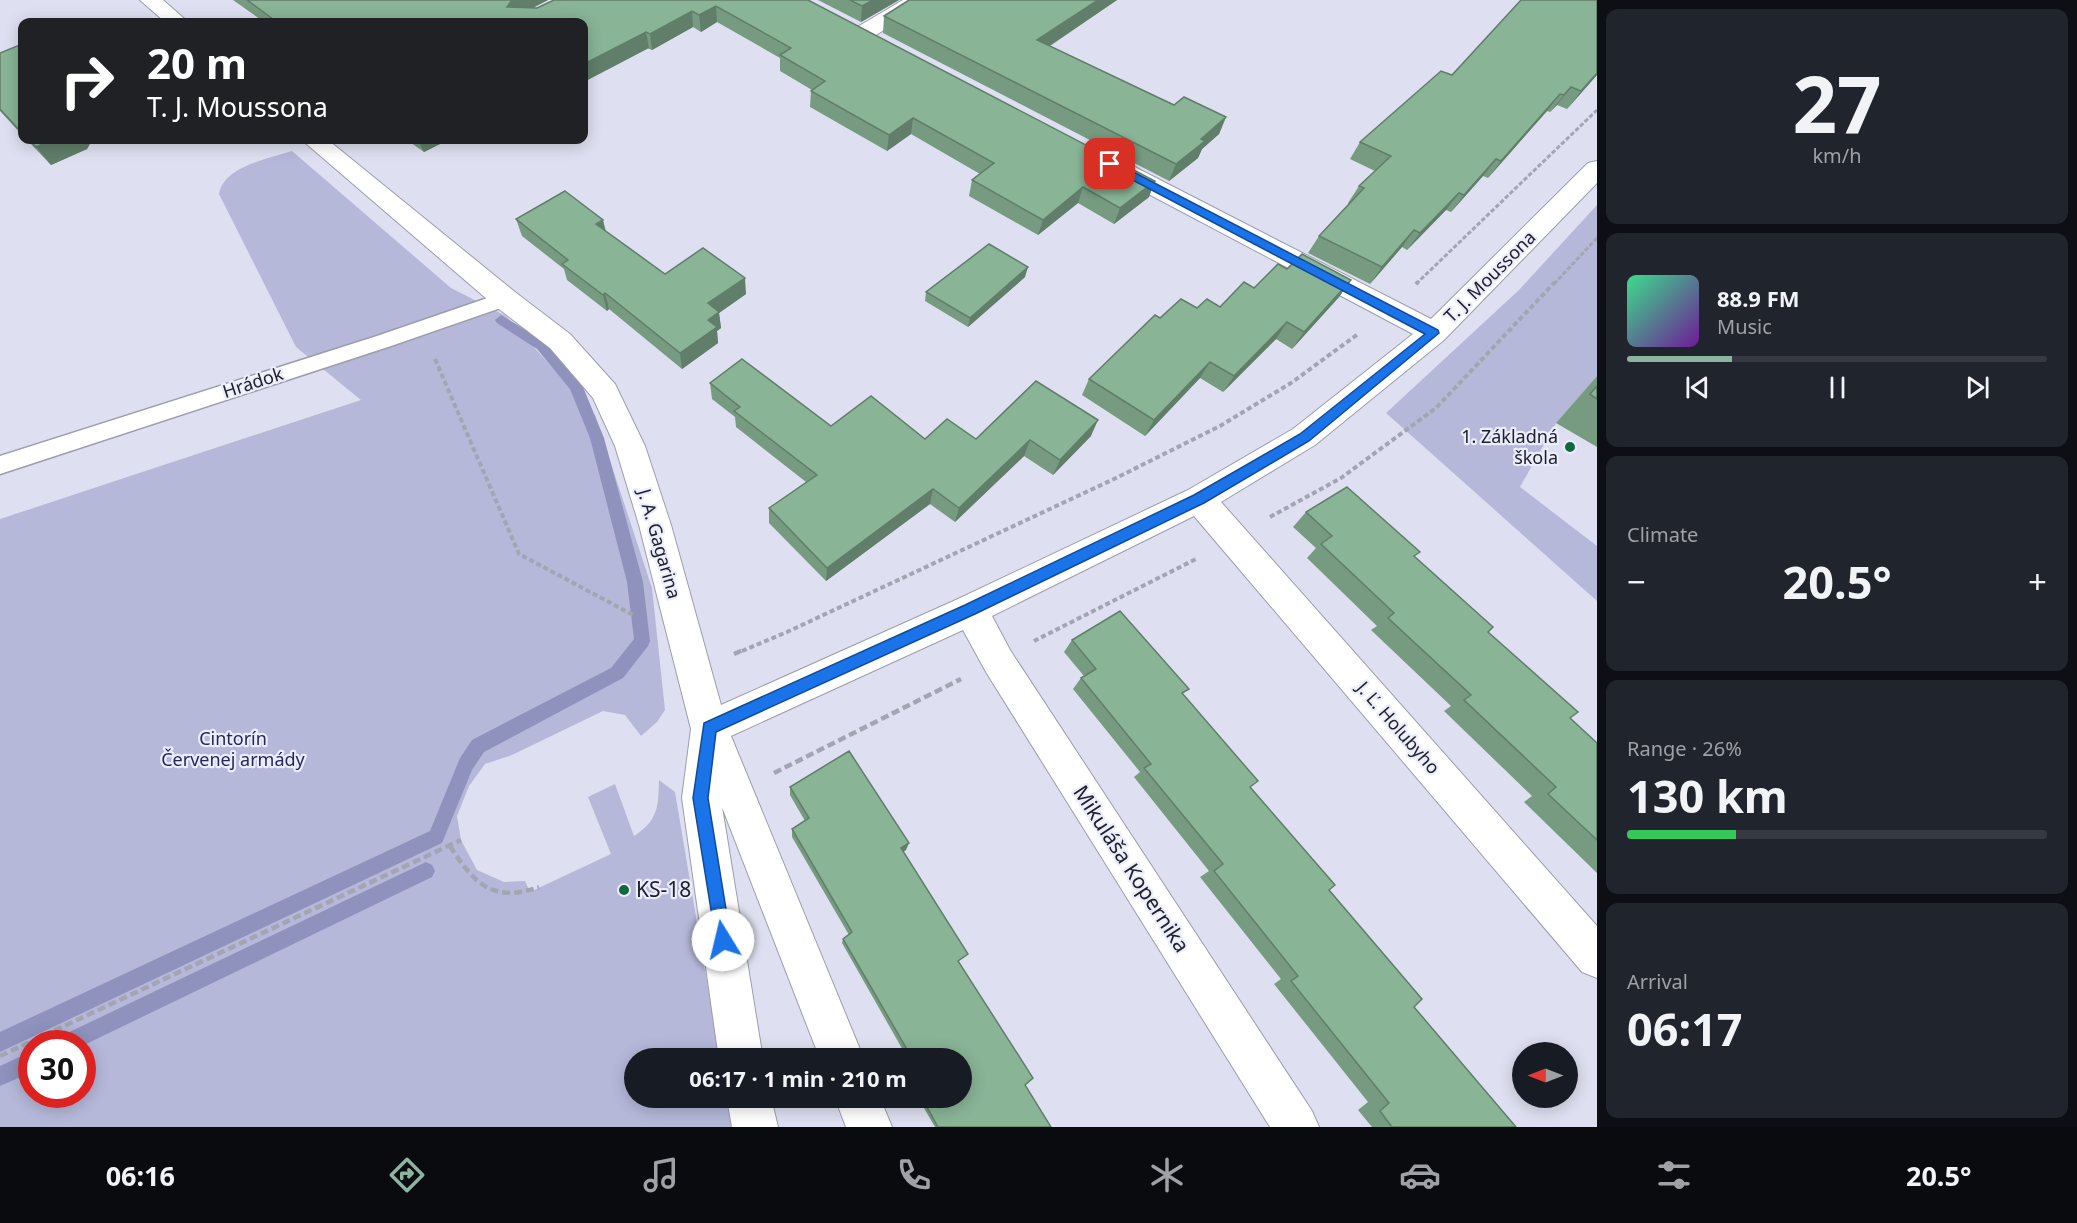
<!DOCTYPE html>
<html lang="en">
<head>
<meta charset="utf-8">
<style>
  body { margin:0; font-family:"Noto Sans",sans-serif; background:#20242c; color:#f1f3f6; height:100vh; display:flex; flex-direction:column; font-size:22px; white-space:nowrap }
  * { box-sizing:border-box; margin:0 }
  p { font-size:20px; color:#9ea1a6 }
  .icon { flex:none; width:33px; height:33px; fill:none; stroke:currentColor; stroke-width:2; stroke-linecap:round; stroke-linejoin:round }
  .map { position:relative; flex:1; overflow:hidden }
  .side { display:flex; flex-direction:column; gap:9px; padding:9px; background:#0d0f14; width:480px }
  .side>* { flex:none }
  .guide { position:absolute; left:18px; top:18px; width:570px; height:126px; border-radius:12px; box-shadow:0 3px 15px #0003; background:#202124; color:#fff; overflow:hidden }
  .needle { width:39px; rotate:270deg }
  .tools { position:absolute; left:1512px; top:1042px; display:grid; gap:12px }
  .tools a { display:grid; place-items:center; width:66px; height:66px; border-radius:50%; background:#171b24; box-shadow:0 3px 15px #0003; font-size:30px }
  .speed { position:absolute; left:18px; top:1030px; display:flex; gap:12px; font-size:30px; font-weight:700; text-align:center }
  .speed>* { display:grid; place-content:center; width:78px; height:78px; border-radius:50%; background:#171b24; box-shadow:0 3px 15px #0003; line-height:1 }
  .speed .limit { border:9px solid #d22; background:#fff; color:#111 }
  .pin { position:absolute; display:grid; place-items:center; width:51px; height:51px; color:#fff; margin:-26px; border-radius:12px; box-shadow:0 3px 9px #0006 }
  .me { position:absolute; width:66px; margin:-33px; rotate:351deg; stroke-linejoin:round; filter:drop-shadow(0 0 4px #0008) }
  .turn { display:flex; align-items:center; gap:21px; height:126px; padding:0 30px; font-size:27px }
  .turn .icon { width:78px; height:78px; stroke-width:2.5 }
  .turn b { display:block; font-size:42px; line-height:51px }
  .big { font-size:45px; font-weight:700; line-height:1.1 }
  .side .card { flex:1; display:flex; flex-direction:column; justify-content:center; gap:9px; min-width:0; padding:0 21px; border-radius:12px; background:#20242c }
  .side .dial { align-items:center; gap:0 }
  .dial b { font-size:78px; line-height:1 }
  .song { display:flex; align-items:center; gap:18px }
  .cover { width:72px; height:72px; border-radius:9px; background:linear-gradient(135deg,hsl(150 70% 55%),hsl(280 70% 35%)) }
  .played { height:6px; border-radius:3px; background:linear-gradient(90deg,#8db4a1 25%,#363941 25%) }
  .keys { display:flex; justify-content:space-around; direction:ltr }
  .heat { display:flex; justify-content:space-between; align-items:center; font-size:33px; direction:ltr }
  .charge { height:9px; border-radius:4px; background:linear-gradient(90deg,#34c759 26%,#363941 0) }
  .trip { position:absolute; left:624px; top:1048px; width:348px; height:60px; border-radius:30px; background:#171b24; box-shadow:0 3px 15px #0003; font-weight:700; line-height:60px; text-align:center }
  .menu { display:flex; height:96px; justify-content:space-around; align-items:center; background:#090b0e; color:#9ea1a6 }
  .menu .icon { width:42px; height:42px }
  .menu .active { color:#8db4a1 }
  .menu b { font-size:27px; color:#f1f3f6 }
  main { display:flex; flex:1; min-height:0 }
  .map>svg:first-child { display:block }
  .green { fill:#b5b8d9; fill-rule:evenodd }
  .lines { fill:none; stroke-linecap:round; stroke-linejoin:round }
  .stream { fill:#8f92bd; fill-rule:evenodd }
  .service-casing { stroke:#9c9dae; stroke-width:3 }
  .minor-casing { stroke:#9c9dae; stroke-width:2 }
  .path-far2 { stroke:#a3a5b2; stroke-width:3; stroke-dasharray:4.5 2; stroke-linecap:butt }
  .path-far1 { stroke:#a3a5b2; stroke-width:4; stroke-dasharray:5 3; stroke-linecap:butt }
  .path { stroke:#a3a5b2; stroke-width:4.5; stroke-dasharray:8 4; stroke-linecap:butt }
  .service { fill:#fff; fill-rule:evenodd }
  .minor { fill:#fff; fill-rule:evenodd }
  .wall { fill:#769b81 }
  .shaded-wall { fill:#607e69 }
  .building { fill:#89b496; stroke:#607e69; stroke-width:1.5 }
  .route { fill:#1a73e8; stroke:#114b97; stroke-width:1.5 }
  .poi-dot { fill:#12683a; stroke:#ebedfe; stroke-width:2 }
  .labels { text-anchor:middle; stroke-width:4.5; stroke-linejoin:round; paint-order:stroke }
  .street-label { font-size:18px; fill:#202127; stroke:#ebedfe }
  .poi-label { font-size:18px; fill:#202127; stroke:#ebedfe; text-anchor:end }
  .park-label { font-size:18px; fill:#27265b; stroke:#ebedfe }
  .near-street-label { font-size:21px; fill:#202127; stroke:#ebedfe }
  .near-poi-label { font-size:21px; fill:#202127; stroke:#ebedfe; text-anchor:start }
</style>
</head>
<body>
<main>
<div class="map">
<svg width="1597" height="1127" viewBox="0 0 1597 1127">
  <rect width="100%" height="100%" fill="#dee0f1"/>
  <!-- green -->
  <g class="green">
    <path d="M 292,151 L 451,288 L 506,316 L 595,415 L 652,588 L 665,710 L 657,722 L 641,736 L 625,715 L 603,711 L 512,755 L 485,764 L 469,786 L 457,816 L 461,840 L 477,870 L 504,882 L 525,881 L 530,892 L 611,854 L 588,797 L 615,784 L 634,836 C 659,820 658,806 659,780 L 675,792 L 720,1059 L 634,1059 L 634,1098 L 727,1098 L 732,1127 L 0,1127 L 0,519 L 361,400 L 296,347 L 219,194 C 224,166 268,159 292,151 ZM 32,1044 L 82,1044 L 82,1095 L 32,1095 Z"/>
    <path d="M 1597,205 L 1597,376 L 1556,423 L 1520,487 L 1597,546 L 1597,601 L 1386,413 L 1519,290 Z"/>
  </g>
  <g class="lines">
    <!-- stream -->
    <g class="stream">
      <path d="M 501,315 L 547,343 L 583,387 L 604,438 L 643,582 L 650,641 L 648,646 L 623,678 L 484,752 L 472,770 L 442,843 L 0,1052 L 0,1032 L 430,831 L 460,758 L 472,740 L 611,668 L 634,639 L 627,582 L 590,438 L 570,389 L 537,349 L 497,323 L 495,320 Z"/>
      <path d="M 426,862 L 432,865 L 435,871 L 432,877 L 82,1046 L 82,1044 L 56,1044 L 59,1037 Z"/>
      <path d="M 32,1051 L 32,1072 L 0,1086 L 0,1066 Z"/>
    </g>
    <defs>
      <path id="service" d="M 505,292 L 512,294 L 514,299 L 512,304 L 391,346 L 0,474 L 0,456 L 377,336 Z"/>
      <g id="minor">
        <path d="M 140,0 L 163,0 L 188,22 L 165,22 Z"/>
        <path d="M 903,0 L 927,0 L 924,4 L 870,39 L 862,40 L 854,39 L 851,34 L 854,29 Z"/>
        <path d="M 302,140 L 328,140 L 515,292 L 570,334 L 615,384 L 645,446 L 671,525 L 721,705 L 958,599 L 1188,490 L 1293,429 L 1413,334 L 1105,171 L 1102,166 L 1105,161 L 1114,158 L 1123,161 L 1431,319 L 1588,163 L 1597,161 L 1597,183 L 1444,340 L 1315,445 L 1221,502 L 1597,926 L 1597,978 L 1582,972 L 1194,516 L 992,616 L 1010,650 L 1312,1111 L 1319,1127 L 1270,1127 L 986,672 L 963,630 L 731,736 L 864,1059 L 820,1059 L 722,807 L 763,1059 L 719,1059 L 682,798 L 691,729 L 639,525 L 615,446 L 593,398 L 550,348 L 495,306 Z"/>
        <path d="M 727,1098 L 771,1098 L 778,1127 L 732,1127 Z"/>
        <path d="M 835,1098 L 880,1098 L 892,1127 L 846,1127 Z"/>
      </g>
    </defs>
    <!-- service casing -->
    <use href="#service" class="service-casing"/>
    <!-- minor casing -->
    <use href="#minor" class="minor-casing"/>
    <!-- path-far2 -->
    <g class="path-far2">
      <path d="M 1416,284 L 1597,110"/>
      <path d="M 1554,284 L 1597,238"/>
    </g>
    <!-- path-far1 -->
    <g class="path-far1">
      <path d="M 1416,284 L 1418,282"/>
      <path d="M 435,359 L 519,554 L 635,616"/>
      <path d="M 1270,517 L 1341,478 L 1436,408 L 1555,282"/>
      <path d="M 1034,641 L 1196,559"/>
      <path d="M 742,651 L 787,632 L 1114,479 L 1220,426 L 1291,383 L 1358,334"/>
    </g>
    <!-- path -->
    <g class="path">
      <path d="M 734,654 L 745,649"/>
      <path d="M 774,773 L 961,679"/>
      <path d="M 450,846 C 473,882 492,904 539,887"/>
      <path d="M 0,1056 L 461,840"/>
    </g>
    <!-- service -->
    <use href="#service" class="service"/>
    <!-- minor -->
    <use href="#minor" class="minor"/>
  </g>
  <!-- wall -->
  <g class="wall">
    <path d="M 233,0 L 548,0 L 533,8 L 808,0 L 1149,197 L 1114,224 L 1078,203 L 1038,235 L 969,196 L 972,180 L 980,174 L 911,134 L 887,151 L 810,107 L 811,91 L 812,90 L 780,71 L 780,58 L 717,22 L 701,32 L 693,27 L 652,50 L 584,22 L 264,22 Z"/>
    <path d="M 818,0 L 899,0 L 861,22 Z"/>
    <path d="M 909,0 L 1117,0 L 1050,46 L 1174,105 L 1226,117 L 1219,134 L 1202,149 L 1198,158 L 1169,181 L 883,33 L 884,16 Z"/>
    <path d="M 22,44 L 22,135 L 0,111 L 0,53 Z"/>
    <path d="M 1452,75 L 1597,75 L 1567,109 L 1557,105 L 1550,112 L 1547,111 L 1488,178 L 1483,176 L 1451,212 L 1446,210 L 1407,250 L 1402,247 L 1370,284 L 1308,253 L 1319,236 L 1349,204 L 1348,203 L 1359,186 L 1375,171 L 1350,159 L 1360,142 Z"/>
    <path d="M 27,140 L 92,140 L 87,149 L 51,165 Z"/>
    <path d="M 407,140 L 448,140 L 424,152 Z"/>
    <path d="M 516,219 L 606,232 L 665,274 L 746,294 L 719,313 L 721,328 L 717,331 L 718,343 L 682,369 L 609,309 L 607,311 L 567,280 L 564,269 L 522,236 Z"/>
    <path d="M 1287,269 L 1351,280 L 1339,297 L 1292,349 L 1276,339 L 1223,392 L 1200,378 L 1145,436 L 1082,395 L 1089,379 L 1160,318 L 1197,308 L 1220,307 Z"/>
    <path d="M 1025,277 L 968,327 L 925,301 L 926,292 Z"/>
    <path d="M 1597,376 L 1597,447 L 1556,423 Z"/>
    <path d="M 710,383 L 831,426 L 925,439 L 976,439 L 1091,436 L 1053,475 L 1024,456 L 955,522 L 930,504 L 826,581 L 769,523 L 769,508 L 806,482 L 736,427 L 735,417 L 712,399 Z"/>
    <path d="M 1306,512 L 1414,557 L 1488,632 L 1570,718 L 1597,743 L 1597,873 L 1524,802 L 1532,796 L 1444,711 L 1451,706 L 1371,630 L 1377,626 L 1307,558 L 1316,548 L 1293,527 Z"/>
    <path d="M 1072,640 L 1183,695 L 1250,787 L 1329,890 L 1414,1007 L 1516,1127 L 1372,1127 L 1358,1110 L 1368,1102 L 1274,984 L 1281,979 L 1200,877 L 1209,871 L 1134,777 L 1140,772 L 1073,689 L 1081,678 L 1084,676 L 1064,652 Z"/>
    <path d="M 790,787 L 906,850 L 903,852 L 958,961 L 1025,1085 L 1051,1127 L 935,1127 L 918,1098 L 962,1098 L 962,1059 L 896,1059 L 895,1058 L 904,1052 L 842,943 L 843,939 L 849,935 L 792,837 L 792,829 L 805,821 L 790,795 Z"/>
  </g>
  <!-- shaded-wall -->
  <g class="shaded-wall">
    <path d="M 512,0 L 548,0 L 516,16 L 507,7 Z"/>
    <path d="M 873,0 L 899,0 L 861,22 L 862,6 Z"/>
    <path d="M 1098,0 L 1117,0 L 1033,57 L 1037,40 Z"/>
    <path d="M 716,6 L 717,22 L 701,32 L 699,15 Z"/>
    <path d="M 692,11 L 693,27 L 652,50 L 650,34 Z"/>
    <path d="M 646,32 L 649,48 L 584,82 L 584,64 Z"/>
    <path d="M 1597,73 L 1597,75 L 1567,109 L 1581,91 Z"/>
    <path d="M 1571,87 L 1557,105 L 1550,112 L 1564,95 Z"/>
    <path d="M 1560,94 L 1547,111 L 1488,178 L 1501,161 Z"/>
    <path d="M 1226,117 L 1219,134 L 1202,149 L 1198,158 L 1169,181 L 1176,164 L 1201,139 Z"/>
    <path d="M 913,118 L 911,134 L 887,151 L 889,135 Z"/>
    <path d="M 52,140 L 92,140 L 87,149 L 51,165 L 36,147 Z"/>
    <path d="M 418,140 L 448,140 L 424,152 Z"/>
    <path d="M 1496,159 L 1483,176 L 1451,212 L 1464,195 Z"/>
    <path d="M 1155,181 L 1149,197 L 1114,224 L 1120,208 Z"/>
    <path d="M 1083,187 L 1078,203 L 1038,235 L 1043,220 Z"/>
    <path d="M 1459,193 L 1446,210 L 1407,250 L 1420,233 Z"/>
    <path d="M 603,220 L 607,236 L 596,224 Z"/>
    <path d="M 1414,230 L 1402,247 L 1370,284 L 1382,267 Z"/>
    <path d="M 1028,267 L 1025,277 L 968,327 L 970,318 Z"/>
    <path d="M 745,278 L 746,294 L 719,313 L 721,328 L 717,331 L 718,343 L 682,369 L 680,353 L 708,320 L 708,303 Z"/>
    <path d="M 1351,280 L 1339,297 L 1292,349 L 1304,332 Z"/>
    <path d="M 605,293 L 609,309 L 607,311 L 603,295 Z"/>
    <path d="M 1287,322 L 1276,339 L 1223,392 L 1234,376 Z"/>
    <path d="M 1210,362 L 1200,378 L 1145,436 L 1154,420 Z"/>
    <path d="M 1098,420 L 1091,436 L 1053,475 L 1060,460 Z"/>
    <path d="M 1030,440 L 1024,456 L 955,522 L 959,508 Z"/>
    <path d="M 933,489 L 930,504 L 826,581 L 827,568 Z"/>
    <path d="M 909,843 L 906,850 L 897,855 L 901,848 Z"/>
  </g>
  <!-- building -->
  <g class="building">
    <path d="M 247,0 L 512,0 L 507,7 L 537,8 L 554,0 L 808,0 L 1155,181 L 1120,208 L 1083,187 L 1043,220 L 972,180 L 994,163 L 913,118 L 889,135 L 811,91 L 825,81 L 780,55 L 791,48 L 716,6 L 699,15 L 692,11 L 650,34 L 646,32 L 584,64 L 584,22 L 277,22 Z"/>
    <path d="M 850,0 L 873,0 L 862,6 Z"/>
    <path d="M 909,0 L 1098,0 L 1037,40 L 1174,105 L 1184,97 L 1226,117 L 1201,139 L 1205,141 L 1176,164 L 884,16 Z"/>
    <path d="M 1521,0 L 1597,0 L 1597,73 L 1581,91 L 1571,87 L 1564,95 L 1560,94 L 1501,161 L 1496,159 L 1464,195 L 1459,193 L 1420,233 L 1414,230 L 1382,267 L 1319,236 L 1364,188 L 1359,186 L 1391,156 L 1360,142 L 1441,71 L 1452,75 Z"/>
    <path d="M 22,44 L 22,133 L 0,109 L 0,53 Z"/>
    <path d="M 29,140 L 52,140 L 36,147 Z"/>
    <path d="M 565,191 L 603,220 L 596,224 L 665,274 L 703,248 L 745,278 L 708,303 L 719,312 L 708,320 L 717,327 L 680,353 L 605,293 L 603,295 L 562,264 L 568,260 L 516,219 Z"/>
    <path d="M 989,244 L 1028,267 L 970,318 L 926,292 Z"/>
    <path d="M 1302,254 L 1351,280 L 1304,332 L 1287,322 L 1234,376 L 1210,362 L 1154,420 L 1089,379 L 1155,315 L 1160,318 L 1181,299 L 1197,308 L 1207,299 L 1220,307 L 1244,282 L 1254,288 L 1278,264 L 1287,269 Z"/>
    <path d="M 742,359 L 831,426 L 871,396 L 925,439 L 947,419 L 976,439 L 1036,381 L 1098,420 L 1060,460 L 1030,440 L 959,508 L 933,489 L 827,568 L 769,508 L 817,475 L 734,411 L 740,407 L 710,383 Z"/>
    <path d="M 1597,386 L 1597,399 L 1590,394 Z"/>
    <path d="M 1347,487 L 1420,552 L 1414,556 L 1493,627 L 1488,632 L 1578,712 L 1570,718 L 1597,743 L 1597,840 L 1548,794 L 1556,787 L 1464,700 L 1471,695 L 1388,618 L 1394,613 L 1321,544 L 1332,536 L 1306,512 Z"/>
    <path d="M 1120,611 L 1189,689 L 1182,693 L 1258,781 L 1250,787 L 1335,885 L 1329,890 L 1422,999 L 1414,1007 L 1516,1127 L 1392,1127 L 1380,1111 L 1389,1103 L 1291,981 L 1298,976 L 1214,871 L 1223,864 L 1144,768 L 1151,764 L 1081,678 L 1096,669 L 1072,640 Z"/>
    <path d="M 849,751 L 909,843 L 901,848 L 968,954 L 958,961 L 1033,1078 L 1025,1085 L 1051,1127 L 938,1127 L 922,1098 L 962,1098 L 962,1059 L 900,1059 L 899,1058 L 908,1051 L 843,939 L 852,932 L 792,829 L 809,818 L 790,787 Z"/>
  </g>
  <!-- route -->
  <path class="route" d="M 1110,160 L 1438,330 L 1439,333 L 1309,441 L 1204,503 L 975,614 L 716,732 L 708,798 L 731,940 L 729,947 L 723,949 L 717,947 L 693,798 L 704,723 L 965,605 L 1194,495 L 1300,434 L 1425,334 L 1106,166 L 1106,161 Z"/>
  <!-- markers -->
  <g class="poi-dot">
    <circle cx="1570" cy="447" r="6"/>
    <circle cx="624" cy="890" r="6"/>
  </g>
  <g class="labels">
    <!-- street labels -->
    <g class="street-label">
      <text transform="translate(1490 277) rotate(-45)" y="6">T. J. Moussona</text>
      <text transform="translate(253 383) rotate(-18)" y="6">Hrádok</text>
      <text transform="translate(659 544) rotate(74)" y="6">J. A. Gagarina</text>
      <text transform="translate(1398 728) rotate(49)" y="6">J. Ľ. Holubyho</text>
    </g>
    <!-- poi labels -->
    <g class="poi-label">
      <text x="1558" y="443">1. Základná<tspan x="1558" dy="21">škola</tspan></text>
    </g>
    <!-- park labels -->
    <g class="park-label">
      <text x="233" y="745">Cintorín<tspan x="233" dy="21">Červenej armády</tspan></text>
    </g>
    <!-- near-street labels -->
    <g class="near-street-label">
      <text transform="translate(1131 869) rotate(57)" y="7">Mikuláša Kopernika</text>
    </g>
    <!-- near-poi labels -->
    <g class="near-poi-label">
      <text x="636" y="897">KS-18</text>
    </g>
  </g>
</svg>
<div class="tools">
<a><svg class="needle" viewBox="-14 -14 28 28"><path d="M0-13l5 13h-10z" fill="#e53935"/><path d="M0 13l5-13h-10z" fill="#9ea1a6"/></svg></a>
</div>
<div class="speed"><div class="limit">30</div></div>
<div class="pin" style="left:1110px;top:164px;background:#d93025"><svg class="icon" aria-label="arrive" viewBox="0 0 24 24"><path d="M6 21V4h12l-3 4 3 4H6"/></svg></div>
<svg class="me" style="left:723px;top:940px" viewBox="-20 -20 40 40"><circle r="19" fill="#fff"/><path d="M0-13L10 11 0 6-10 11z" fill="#1a73e8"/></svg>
<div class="trip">06:17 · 1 min · 210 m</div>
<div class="guide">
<div class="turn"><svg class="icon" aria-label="right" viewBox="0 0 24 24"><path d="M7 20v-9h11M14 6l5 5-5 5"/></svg><div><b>20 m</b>T. J. Moussona</div></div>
</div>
</div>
<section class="side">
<div class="card dial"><b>27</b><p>km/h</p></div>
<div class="card">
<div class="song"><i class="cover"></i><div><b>88.9 FM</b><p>Music</p></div></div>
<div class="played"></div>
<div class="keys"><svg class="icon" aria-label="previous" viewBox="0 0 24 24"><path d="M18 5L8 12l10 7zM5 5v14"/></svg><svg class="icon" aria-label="pause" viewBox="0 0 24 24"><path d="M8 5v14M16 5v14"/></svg><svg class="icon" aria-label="next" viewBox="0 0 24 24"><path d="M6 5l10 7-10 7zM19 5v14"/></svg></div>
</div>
<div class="card"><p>Climate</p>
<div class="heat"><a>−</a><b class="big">20.5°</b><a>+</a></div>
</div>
<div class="card"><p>Range · 26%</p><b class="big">130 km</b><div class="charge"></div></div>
<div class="card"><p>Arrival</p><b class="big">06:17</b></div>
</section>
</main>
<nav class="menu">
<b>06:16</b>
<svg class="icon active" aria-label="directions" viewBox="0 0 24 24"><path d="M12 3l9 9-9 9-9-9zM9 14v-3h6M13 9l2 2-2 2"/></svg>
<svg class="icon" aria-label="music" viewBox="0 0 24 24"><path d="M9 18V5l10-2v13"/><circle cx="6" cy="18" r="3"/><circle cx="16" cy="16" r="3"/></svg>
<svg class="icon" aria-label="phone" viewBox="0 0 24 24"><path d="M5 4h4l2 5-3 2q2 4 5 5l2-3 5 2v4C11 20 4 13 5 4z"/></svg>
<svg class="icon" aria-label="climate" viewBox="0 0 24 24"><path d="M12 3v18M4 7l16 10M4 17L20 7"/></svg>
<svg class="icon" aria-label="car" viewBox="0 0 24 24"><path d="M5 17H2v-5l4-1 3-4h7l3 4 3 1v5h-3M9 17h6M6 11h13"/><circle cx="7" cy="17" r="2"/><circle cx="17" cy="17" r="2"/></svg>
<svg class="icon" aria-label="filters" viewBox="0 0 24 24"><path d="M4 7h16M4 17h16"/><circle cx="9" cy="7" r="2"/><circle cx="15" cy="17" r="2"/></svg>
<b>20.5°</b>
</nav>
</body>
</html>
